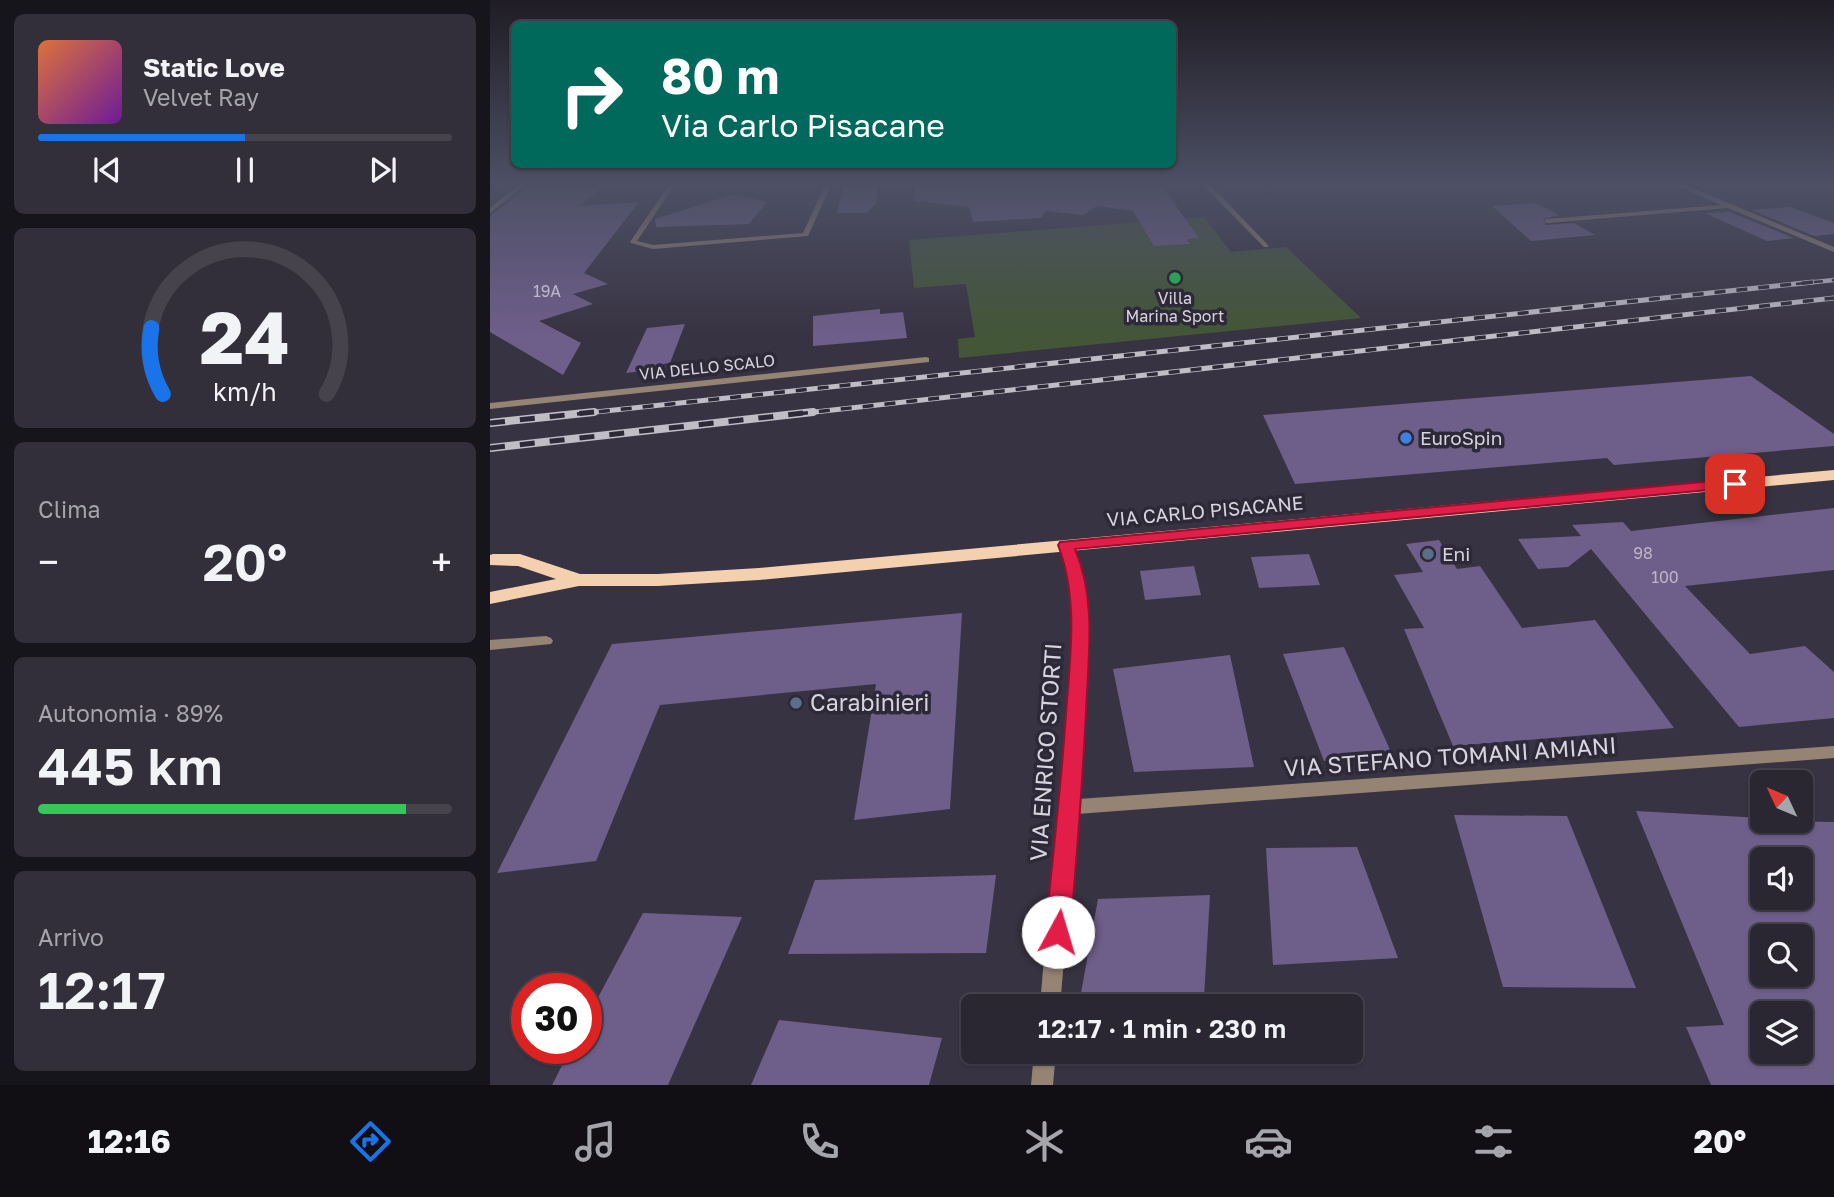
<!DOCTYPE html>
<html lang="it">
<head>
<meta charset="utf-8">
<style>
  body { margin:0; font-family:"Golos Text",sans-serif; background:#322e3a; color:#f1f3f6; height:100vh; display:flex; flex-direction:column; font-size:26px; white-space:nowrap }
  * { box-sizing:border-box; margin:0 }
  p { font-size:23px; color:#a5a5ac }
  .icon { flex:none; width:38px; height:38px; fill:none; stroke:currentColor; stroke-width:2; stroke-linecap:round; stroke-linejoin:round }
  .map { position:relative; flex:1; overflow:hidden }
  .drawer { display:flex; flex-direction:column; gap:14px; padding:14px; background:#17151c; width:490px }
  .drawer>* { flex:none }
  .hud { position:absolute; left:21px; top:21px; width:665px; height:147px; border-radius:10px; box-shadow:0 2px 5px #0004,0 0 0 2px #46434d; background:#00695c; color:#fff; overflow:hidden }
  .needle { width:46px; rotate:314deg }
  .buttons { position:absolute; left:1260px; top:770px; display:grid; gap:14px }
  .buttons a { display:grid; place-items:center; width:63px; height:63px; border-radius:10px; background:#2a2632; box-shadow:0 2px 5px #0004,0 0 0 2px #46434d; font-size:35px }
  .speed { position:absolute; left:21px; top:973px; display:flex; gap:14px; font-size:35px; font-weight:700; text-align:center }
  .speed>* { display:grid; place-content:center; width:91px; height:91px; border-radius:50%; background:#2a2632; box-shadow:0 2px 5px #0004,0 0 0 2px #46434d; line-height:1 }
  .speed .limit { border:10px solid #d22; background:#fff; color:#111 }
  .pin { position:absolute; display:grid; place-items:center; width:60px; height:60px; color:#fff; margin:-30px; border-radius:14px; box-shadow:0 4px 10px #0006 }
  .me { position:absolute; width:77px; margin:-38px; rotate:6deg; stroke-linejoin:round; filter:drop-shadow(0 0 5px #0008) }
  .turn { display:flex; align-items:center; gap:24px; height:147px; padding:0 35px; font-size:32px }
  .turn .icon { width:91px; height:91px; stroke-width:2.5 }
  .turn b { display:block; font-size:49px; line-height:60px }
  .big { font-size:52px; font-weight:600; line-height:1.1 }
  .drawer .card { flex:1; display:flex; flex-direction:column; justify-content:center; gap:10px; min-width:0; padding:0 24px; border-radius:10px; background:#322e3a }
  .drawer .dial { align-items:center; gap:0 }
  .dial svg { height:182px; overflow:visible; fill:none; stroke:#46434d; stroke-width:7; stroke-linecap:round; text-anchor:middle }
  .dial text { fill:#f1f3f6; stroke:none }
  .song { display:flex; align-items:center; gap:21px }
  .cover { width:84px; height:84px; border-radius:10px; background:linear-gradient(135deg,hsl(20 70% 55%),hsl(280 70% 35%)) }
  .played { height:7px; border-radius:4px; background:linear-gradient(90deg,#1a73e8 50%,#46434d 50%) }
  .keys { display:flex; justify-content:space-around; direction:ltr }
  .heat { display:flex; justify-content:space-between; align-items:center; font-size:38px; direction:ltr }
  .charge { height:10px; border-radius:5px; background:linear-gradient(90deg,#34c759 89%,#46434d 0) }
  .trip { position:absolute; left:471px; top:994px; width:402px; height:70px; border-radius:10px; background:#2a2632; box-shadow:0 2px 5px #0004,0 0 0 2px #46434d; font-weight:600; line-height:70px; text-align:center }
  .dock { display:flex; height:112px; justify-content:space-around; align-items:center; background:#110f14; color:#a5a5ac }
  .dock .icon { width:49px; height:49px }
  .dock .selected { color:#1a73e8 }
  .dock b { font-size:32px; color:#f1f3f6 }
  main { display:flex; flex:1; min-height:0 }
  .map>svg:first-child { display:block }
  .green { fill:#435637 }
  .building { fill:#6e5e8a; fill-rule:evenodd }
  .lines { fill:none; stroke-linecap:round; stroke-linejoin:round }
  .minor { fill:#958373; fill-rule:evenodd }
  .major { fill:#f4d0af; fill-rule:evenodd }
  .rail-far2-casing { stroke:#c0bdc7; stroke-width:4.5 }
  .rail-far1-casing { stroke:#c0bdc7; stroke-width:5 }
  .rail-casing { stroke:#c0bdc7; stroke-width:8 }
  .rail-far2 { stroke:#2e2938; stroke-width:2.5; stroke-dasharray:9; stroke-linecap:butt }
  .rail-far1 { stroke:#2e2938; stroke-width:3.5; stroke-dasharray:11; stroke-linecap:butt }
  .rail { stroke:#2e2938; stroke-width:5; stroke-dasharray:15; stroke-linecap:butt }
  .route { fill:#e11d48; stroke:#92132f; stroke-width:2 }
  .leisure-dot { fill:#2e9e5b; stroke:#2e2938; stroke-width:2.5 }
  .shop-dot { fill:#3f7fe0; stroke:#2e2938; stroke-width:2.5 }
  .service-dot { fill:#5c6f8a; stroke:#2e2938; stroke-width:2.5 }
  .labels { text-anchor:middle; stroke-width:7; stroke-linejoin:round; paint-order:stroke }
  .number-label { font-size:16px; fill:#bdb6c9 }
  .far-poi-label { font-size:16px; fill:#d7d4de; stroke:#2e2938 }
  .far-street-label { font-size:16px; fill:#d7d4de; stroke:#2e2938 }
  .poi-label { font-size:19px; fill:#d7d4de; stroke:#2e2938; text-anchor:start }
  .street-label { font-size:19px; fill:#d7d4de; stroke:#2e2938 }
  .near-poi-label { font-size:23px; fill:#d7d4de; stroke:#2e2938; text-anchor:start }
  .near-street-label { font-size:23px; fill:#d7d4de; stroke:#2e2938 }
</style>
</head>
<body>
<main>
<section class="drawer">
<div class="card">
<div class="song"><i class="cover"></i><div><b>Static Love</b><p>Velvet Ray</p></div></div>
<div class="played"></div>
<div class="keys"><svg class="icon" aria-label="previous" viewBox="0 0 24 24"><path d="M18 5L8 12l10 7zM5 5v14"/></svg><svg class="icon" aria-label="pause" viewBox="0 0 24 24"><path d="M8 5v14M16 5v14"/></svg><svg class="icon" aria-label="next" viewBox="0 0 24 24"><path d="M6 5l10 7-10 7zM19 5v14"/></svg></div>
</div>
<div class="card dial"><svg viewBox="0 0 100 80">
<path d="M14 69A42 42 0 1 1 86 69"/>
<path d="M14 69A42 42 0 0 1 9 40" stroke="#1a73e8"/>
<text x="50" y="56" font-size="32" font-weight="700">24</text>
<text x="50" y="72" font-size="11">km/h</text>
</svg></div>
<div class="card"><p>Clima</p>
<div class="heat"><a>−</a><b class="big">20°</b><a>+</a></div>
</div>
<div class="card"><p>Autonomia · 89%</p><b class="big">445 km</b><div class="charge"></div></div>
<div class="card"><p>Arrivo</p><b class="big">12:17</b></div>
</section>
<div class="map">
<svg width="1344" height="1085" viewBox="0 0 1344 1085">
  <rect width="100%" height="100%" fill="#383342"/>
  <!-- green -->
  <path class="green" d="M 714,217 L 741,252 L 796,247 L 871,318 L 469,358 L 468,339 L 485,337 L 476,284 L 424,288 L 419,240 Z"/>
  <!-- building -->
  <g class="building">
    <path d="M 354,183 L 388,183 L 386,203 L 377,213 L 347,213 Z"/>
    <path d="M 425,183 L 670,183 L 709,238 L 697,239 L 700,244 L 664,246 L 643,211 L 607,206 L 593,215 L 556,211 L 551,218 L 483,222 L 479,207 L 424,201 Z"/>
    <path d="M 115,185 L 89,206 L 149,202 L 94,273 L 118,284 L 83,294 L 103,304 L 49,321 L 91,343 L 73,375 L 0,332 L 0,216 L 36,188 Z"/>
    <path d="M 244,194 L 277,202 L 259,224 L 166,227 L 165,219 Z"/>
    <path d="M 1045,203 L 1069,215 L 1053,219 L 1056,225 L 1084,223 L 1105,235 L 1041,241 L 1002,206 Z"/>
    <path d="M 1300,207 L 1344,223 L 1344,234 L 1324,236 L 1262,210 Z"/>
    <path d="M 1240,212 L 1304,238 L 1277,241 L 1215,213 Z"/>
    <path d="M 390,309 L 390,314 L 413,312 L 417,338 L 323,346 L 323,316 Z"/>
    <path d="M 195,324 L 180,363 L 173,364 L 171,369 L 136,373 L 157,328 Z"/>
    <path d="M 1261,376 L 1344,434 L 1344,446 L 1124,465 L 1117,458 L 805,484 L 773,415 Z"/>
    <path d="M 1344,508 L 1344,570 L 1195,586 L 1260,654 L 1315,646 L 1344,672 L 1344,718 L 1249,727 L 1101,549 L 1078,567 L 1048,569 L 1028,539 L 1091,536 L 1082,525 L 1133,522 L 1141,531 Z"/>
    <path d="M 949,540 L 967,569 L 990,566 L 1032,628 L 1105,620 L 1184,728 L 963,746 L 914,629 L 934,628 L 904,575 L 933,572 L 916,544 Z"/>
    <path d="M 819,554 L 830,585 L 769,588 L 761,557 Z"/>
    <path d="M 704,566 L 711,595 L 655,600 L 650,571 Z"/>
    <path d="M 472,613 L 460,809 L 364,820 L 386,684 L 170,705 L 106,861 L 7,873 L 122,644 Z"/>
    <path d="M 854,647 L 901,752 L 834,761 L 793,654 Z"/>
    <path d="M 740,655 L 764,767 L 644,772 L 623,669 Z"/>
    <path d="M 1146,811 L 1272,818 L 1272,821 L 1344,822 L 1344,1085 L 1221,1085 L 1196,1027 L 1234,1025 ZM 1272,859 L 1311,859 L 1311,898 L 1272,898 ZM 1272,936 L 1311,936 L 1311,975 L 1272,975 ZM 1272,1013 L 1311,1013 L 1311,1052 L 1272,1052 Z"/>
    <path d="M 964,815 L 1077,816 L 1146,988 L 1013,987 Z"/>
    <path d="M 867,847 L 908,958 L 783,965 L 776,848 Z"/>
    <path d="M 506,875 L 496,953 L 298,954 L 325,880 Z"/>
    <path d="M 720,895 L 714,998 L 591,993 L 608,899 Z"/>
    <path d="M 153,913 L 252,917 L 178,1085 L 62,1085 L 81,1048 L 96,1048 L 96,1020 Z"/>
    <path d="M 289,1020 L 452,1038 L 439,1085 L 261,1085 Z"/>
  </g>
  <g class="lines">
    <!-- minor -->
    <g class="minor">
      <path d="M 31,183 L 38,183 L 0,213 L 0,208 Z"/>
      <path d="M 180,183 L 186,183 L 147,241 L 163,245 L 313,233 L 336,183 L 342,183 L 318,236 L 163,249 L 141,243 L 140,242 Z"/>
      <path d="M 711,183 L 718,183 L 778,245 L 778,247 L 774,247 Z"/>
      <path d="M 1181,183 L 1190,183 L 1344,247 L 1344,252 L 1238,208 L 1057,223 L 1054,221 L 1057,219 L 1231,205 Z"/>
      <path d="M 436,357 L 439,358 L 439,362 L 0,409 L 0,403 Z"/>
      <path d="M 576,541 L 582,545 C 608,625 594,717 588,799 L 1344,746 L 1344,758 L 587,814 L 570,1006 L 550,1006 C 557,916 569,826 576,735 C 581,671 589,608 570,545 Z"/>
      <path d="M 56,636 L 61,638 L 63,641 L 61,644 L 0,650 L 0,640 Z"/>
      <path d="M 544,1052 L 566,1052 L 563,1085 L 541,1085 Z"/>
    </g>
    <!-- major -->
    <path class="major" d="M 1344,470 L 1344,480 L 269,580 L 168,586 L 89,586 L 0,604 L 0,592 L 66,579 L 28,566 L 0,565 L 0,555 L 3,554 L 30,554 L 90,574 L 168,574 L 269,568 Z"/>
    <defs>
      <path id="rail-far2" d="M 1306,284 L 1344,280"/>
      <g id="rail-far1">
        <path d="M 87,414 L 1323,282"/>
        <path d="M 307,414 L 1344,298"/>
      </g>
      <g id="rail">
        <path d="M 0,423 L 104,412"/>
        <path d="M 0,448 L 323,412"/>
      </g>
    </defs>
    <!-- rail-far2 casing -->
    <use href="#rail-far2" class="rail-far2-casing"/>
    <!-- rail-far1 casing -->
    <use href="#rail-far1" class="rail-far1-casing"/>
    <!-- rail casing -->
    <use href="#rail" class="rail-casing"/>
    <!-- rail-far2 -->
    <use href="#rail-far2" class="rail-far2"/>
    <!-- rail-far1 -->
    <use href="#rail-far1" class="rail-far1"/>
    <!-- rail -->
    <use href="#rail" class="rail"/>
  </g>
  <!-- sky -->
  <linearGradient id="sky" x2="0" y2="1"><stop stop-color="#1f1c24"/><stop offset="0.55" stop-color="#4d5065"/><stop offset="1" stop-color="#4d5065" stop-opacity="0"/></linearGradient>
  <rect width="1344" height="335" fill="url(#sky)"/>
  <!-- route -->
  <path class="route" d="M 1245,479 L 1250,480 L 1250,487 L 585,549 C 607,600 598,659 596,713 C 592,786 587,859 580,932 L 576,940 L 568,943 L 559,940 L 555,932 C 563,859 571,787 576,714 C 580,658 589,599 568,545 L 570,542 Z"/>
  <!-- markers -->
  <circle class="leisure-dot" cx="685" cy="278" r="7"/>
  <circle class="shop-dot" cx="916" cy="438" r="7"/>
  <g class="service-dot">
    <circle cx="938" cy="554" r="7"/>
    <circle cx="306" cy="703" r="7"/>
  </g>
  <g class="labels">
    <!-- number labels -->
    <g class="number-label">
      <text x="57" y="297">19A</text>
      <text x="1153" y="559">98</text>
      <text x="1175" y="583">100</text>
    </g>
    <!-- far-poi labels -->
    <g class="far-poi-label">
      <text x="685" y="304">Villa<tspan x="685" dy="18">Marina Sport</tspan></text>
    </g>
    <!-- far-street labels -->
    <g class="far-street-label">
      <text transform="translate(217 367) rotate(-6)" y="6">VIA DELLO SCALO</text>
    </g>
    <!-- poi labels -->
    <g class="poi-label">
      <text x="930" y="445">EuroSpin</text>
      <text x="952" y="561">Eni</text>
    </g>
    <!-- street labels -->
    <g class="street-label">
      <text transform="translate(715 511) rotate(-5)" y="7">VIA CARLO PISACANE</text>
    </g>
    <!-- near-poi labels -->
    <g class="near-poi-label">
      <text x="320" y="711">Carabinieri</text>
    </g>
    <!-- near-street labels -->
    <g class="near-street-label">
      <text transform="translate(556 752) rotate(-86)" y="8">VIA ENRICO STORTI</text>
      <text transform="translate(960 757) rotate(-4)" y="8">VIA STEFANO TOMANI AMIANI</text>
    </g>
  </g>
</svg>
<div class="buttons">
<a><svg class="needle" viewBox="-14 -14 28 28"><path d="M0-13l5 13h-10z" fill="#e53935"/><path d="M0 13l5-13h-10z" fill="#a5a5ac"/></svg></a>
<a><svg class="icon" aria-label="sound" viewBox="0 0 24 24"><path d="M4 9h4l5-4v14l-5-4H4zM17 9q2 3 0 6"/></svg></a>
<a><svg class="icon" aria-label="search" viewBox="0 0 24 24"><circle cx="10" cy="10" r="6"/><path d="M15 15l6 6"/></svg></a>
<a><svg class="icon" aria-label="layers" viewBox="0 0 24 24"><path d="M12 4l9 5-9 5-9-5zM3 14l9 5 9-5"/></svg></a>
</div>
<div class="speed"><div class="limit">30</div></div>
<div class="pin" style="left:1245px;top:484px;background:#d93025"><svg class="icon" aria-label="arrive" viewBox="0 0 24 24"><path d="M6 21V4h12l-3 4 3 4H6"/></svg></div>
<svg class="me" style="left:568px;top:932px" viewBox="-20 -20 40 40"><circle r="19" fill="#fff"/><path d="M0-13L10 11 0 6-10 11z" fill="#e11d48"/></svg>
<div class="trip">12:17 · 1 min · 230 m</div>
<div class="hud">
<div class="turn"><svg class="icon" aria-label="right" viewBox="0 0 24 24"><path d="M7 20v-9h11M14 6l5 5-5 5"/></svg><div><b>80 m</b>Via Carlo Pisacane</div></div>
</div>
</div>
</main>
<nav class="dock">
<b>12:16</b>
<svg class="icon selected" aria-label="directions" viewBox="0 0 24 24"><path d="M12 3l9 9-9 9-9-9zM9 14v-3h6M13 9l2 2-2 2"/></svg>
<svg class="icon" aria-label="music" viewBox="0 0 24 24"><path d="M9 18V5l10-2v13"/><circle cx="6" cy="18" r="3"/><circle cx="16" cy="16" r="3"/></svg>
<svg class="icon" aria-label="phone" viewBox="0 0 24 24"><path d="M5 4h4l2 5-3 2q2 4 5 5l2-3 5 2v4C11 20 4 13 5 4z"/></svg>
<svg class="icon" aria-label="climate" viewBox="0 0 24 24"><path d="M12 3v18M4 7l16 10M4 17L20 7"/></svg>
<svg class="icon" aria-label="car" viewBox="0 0 24 24"><path d="M5 17H2v-5l4-1 3-4h7l3 4 3 1v5h-3M9 17h6M6 11h13"/><circle cx="7" cy="17" r="2"/><circle cx="17" cy="17" r="2"/></svg>
<svg class="icon" aria-label="filters" viewBox="0 0 24 24"><path d="M4 7h16M4 17h16"/><circle cx="9" cy="7" r="2"/><circle cx="15" cy="17" r="2"/></svg>
<b>20°</b>
</nav>
</body>
</html>
